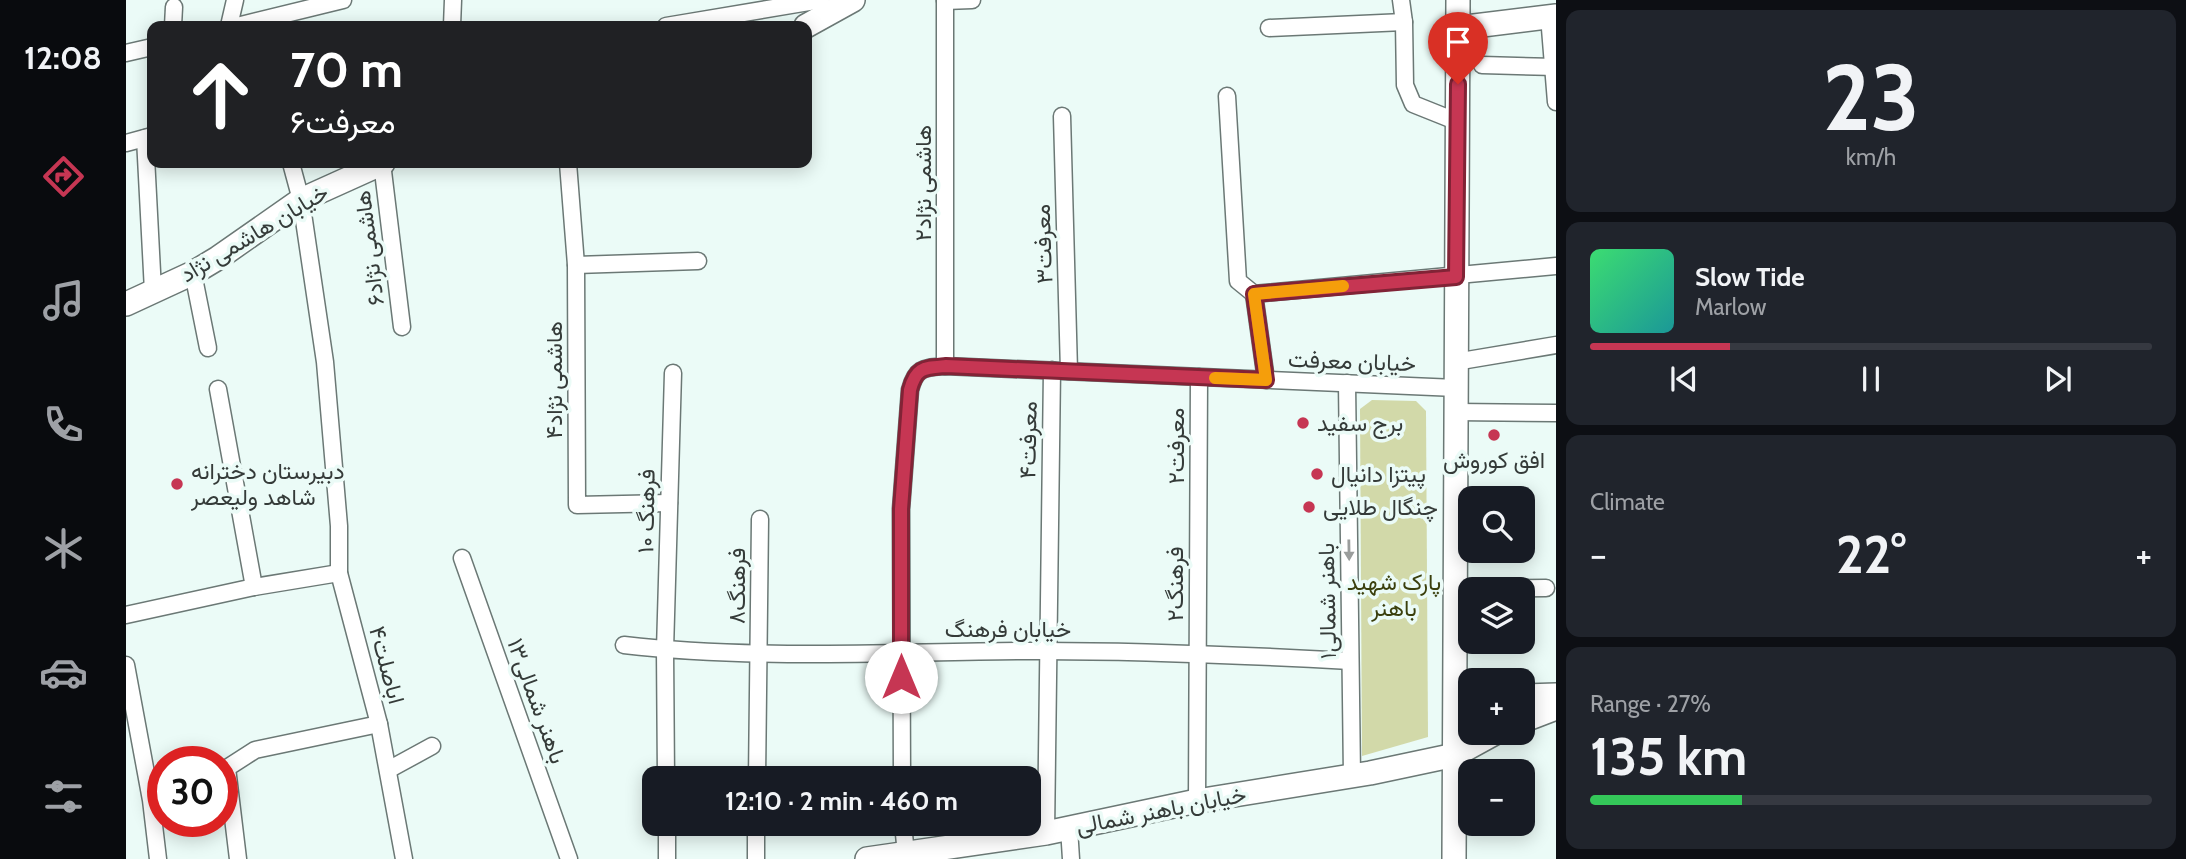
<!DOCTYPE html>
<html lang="en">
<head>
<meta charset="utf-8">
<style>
  body { margin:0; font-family:Cabin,Vazirmatn,sans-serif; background:#20242c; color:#f1f3f6; height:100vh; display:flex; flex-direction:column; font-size:26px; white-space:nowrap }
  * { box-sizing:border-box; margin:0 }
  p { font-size:23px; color:#9ea1a6 }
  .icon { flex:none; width:38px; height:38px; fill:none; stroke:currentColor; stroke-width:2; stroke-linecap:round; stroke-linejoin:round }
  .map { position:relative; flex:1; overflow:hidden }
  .side { display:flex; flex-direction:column; gap:10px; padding:10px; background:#0d0f14; width:630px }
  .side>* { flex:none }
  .top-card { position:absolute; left:21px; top:21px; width:665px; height:147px; border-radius:14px; box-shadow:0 4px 18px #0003; background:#202124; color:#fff; overflow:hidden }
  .buttons { position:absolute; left:1332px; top:486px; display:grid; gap:14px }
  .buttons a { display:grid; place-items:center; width:77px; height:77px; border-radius:14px; background:#171b24; box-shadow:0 4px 18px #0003; font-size:35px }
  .speed { position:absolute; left:21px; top:746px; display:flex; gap:14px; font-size:35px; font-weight:700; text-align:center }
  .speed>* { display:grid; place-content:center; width:91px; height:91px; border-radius:50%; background:#171b24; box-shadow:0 4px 18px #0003; line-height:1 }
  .speed .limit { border:10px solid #d22; background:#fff; color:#111 }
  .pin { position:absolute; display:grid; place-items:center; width:60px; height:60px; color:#fff; margin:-72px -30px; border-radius:50% 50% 50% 0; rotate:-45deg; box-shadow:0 0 7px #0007 }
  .pin .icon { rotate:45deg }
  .me { position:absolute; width:77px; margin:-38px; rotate:0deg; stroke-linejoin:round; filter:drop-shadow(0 0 5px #0008) }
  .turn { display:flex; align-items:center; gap:24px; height:147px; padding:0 28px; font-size:32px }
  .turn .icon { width:91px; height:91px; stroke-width:2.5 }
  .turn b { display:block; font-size:49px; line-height:60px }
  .big { font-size:52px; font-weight:700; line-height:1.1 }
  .side .card { flex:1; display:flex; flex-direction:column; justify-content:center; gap:10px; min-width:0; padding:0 24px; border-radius:14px; background:#20242c }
  .side .dial { align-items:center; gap:0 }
  .dial b { font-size:91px; line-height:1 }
  .song { display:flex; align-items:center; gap:21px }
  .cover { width:84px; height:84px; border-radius:10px; background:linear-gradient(135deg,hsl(140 70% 55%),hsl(180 70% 35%)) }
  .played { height:7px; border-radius:4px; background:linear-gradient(90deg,#c63653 25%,#363941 25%) }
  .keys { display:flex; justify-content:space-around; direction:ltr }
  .heat { display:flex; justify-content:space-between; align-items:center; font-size:38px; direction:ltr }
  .charge { height:10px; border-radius:5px; background:linear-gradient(90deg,#34c759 27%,#363941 0) }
  .trip { position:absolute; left:516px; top:766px; width:399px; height:70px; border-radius:14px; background:#171b24; box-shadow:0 4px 18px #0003; font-weight:700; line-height:70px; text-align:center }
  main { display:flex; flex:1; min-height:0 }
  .menu { display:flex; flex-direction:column; width:126px; justify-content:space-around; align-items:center; background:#090b0e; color:#9ea1a6 }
  .menu .icon { width:49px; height:49px }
  .menu .active { color:#c63653 }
  .menu b { font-size:32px; color:#f1f3f6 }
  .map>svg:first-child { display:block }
  .green { fill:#d2d9a9 }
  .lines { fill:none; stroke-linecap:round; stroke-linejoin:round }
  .street-casing { stroke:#6b7875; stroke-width:19 }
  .secondary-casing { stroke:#6b7875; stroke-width:26 }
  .street { stroke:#fff; stroke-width:16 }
  .secondary { stroke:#fff; stroke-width:23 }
  .oneway { fill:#9a9d9c }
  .route-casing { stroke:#812336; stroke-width:18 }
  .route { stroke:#c63653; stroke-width:12 }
  .slow { stroke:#f59e0b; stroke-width:12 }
  .poi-dot { fill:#c63653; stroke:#ebfbf7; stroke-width:2.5 }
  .labels { text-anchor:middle; stroke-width:7; stroke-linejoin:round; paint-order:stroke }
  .street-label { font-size:23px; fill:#353b39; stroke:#ebfbf7 }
  .poi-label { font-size:23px; fill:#353b39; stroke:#ebfbf7; text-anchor:start }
  .park-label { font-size:23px; fill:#3a3f0c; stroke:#ebfbf7 }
</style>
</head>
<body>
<main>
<nav class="menu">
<b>12:08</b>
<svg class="icon active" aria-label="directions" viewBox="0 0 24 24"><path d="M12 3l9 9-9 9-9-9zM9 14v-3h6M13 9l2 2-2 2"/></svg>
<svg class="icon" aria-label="music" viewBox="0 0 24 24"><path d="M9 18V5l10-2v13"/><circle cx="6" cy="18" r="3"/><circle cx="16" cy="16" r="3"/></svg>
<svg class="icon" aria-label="phone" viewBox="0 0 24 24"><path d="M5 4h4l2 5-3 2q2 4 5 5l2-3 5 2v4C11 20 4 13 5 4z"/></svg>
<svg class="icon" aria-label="climate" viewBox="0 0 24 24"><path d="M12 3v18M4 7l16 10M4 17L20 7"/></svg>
<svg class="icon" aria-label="car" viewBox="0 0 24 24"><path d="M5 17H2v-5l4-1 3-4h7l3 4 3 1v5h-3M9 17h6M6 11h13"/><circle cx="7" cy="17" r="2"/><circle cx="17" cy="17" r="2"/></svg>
<svg class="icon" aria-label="filters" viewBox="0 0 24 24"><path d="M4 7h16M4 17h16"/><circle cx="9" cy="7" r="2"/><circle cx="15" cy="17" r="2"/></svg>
</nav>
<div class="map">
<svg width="1430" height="859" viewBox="0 0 1430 859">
  <rect width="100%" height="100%" fill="#ebfbf7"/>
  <!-- green -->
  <path class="green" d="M 1246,400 L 1290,401 L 1300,411 L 1302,737 L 1236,756 L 1234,409 Z"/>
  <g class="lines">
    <defs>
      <g id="street">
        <path d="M 819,0 L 819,366"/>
        <path d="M 1275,0 L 1278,22 L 1279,85 L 1287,104 L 1332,122"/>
        <path d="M 819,1 L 846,0"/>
        <path d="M 1423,16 L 1430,102"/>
        <path d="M 47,26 L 48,7"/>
        <path d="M 103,26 L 109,0"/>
        <path d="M 111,26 L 217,0"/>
        <path d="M 326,26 L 327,0"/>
        <path d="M 540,26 L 695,0"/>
        <path d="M 1143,28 L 1278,22"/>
        <path d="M 0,53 L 26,47"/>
        <path d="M 1356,65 L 1430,67"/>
        <path d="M 1101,96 L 1112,281 L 1128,294 L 1430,266"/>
        <path d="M 936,116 L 943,371"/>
        <path d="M 19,138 L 27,291"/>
        <path d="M 0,143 L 26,136"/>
        <path d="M 165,163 L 175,200 L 199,362 L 213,526 L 213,573 L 253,724 L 278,859"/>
        <path d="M 256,163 L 276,327"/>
        <path d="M 442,163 L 450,265 L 451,505 L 543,503"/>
        <path d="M 450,265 L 572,261"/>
        <path d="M 67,273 L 82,348"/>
        <path d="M 1128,294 L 1140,380"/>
        <path d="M 1329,362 L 1430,345"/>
        <path d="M 1221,383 L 1226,776"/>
        <path d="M 92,389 L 128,587"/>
        <path d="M 1329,412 L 1430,413"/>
        <path d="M 336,558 L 443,859"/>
        <path d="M 1329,589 L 1420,588"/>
        <path d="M 0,615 L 128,587 L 213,573"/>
        <path d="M 498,645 C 628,660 760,652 891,651 C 1002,650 1113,655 1224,661"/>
        <path d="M 0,665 L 25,800 L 32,859"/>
        <path d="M 262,770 L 306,746"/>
        <path d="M 540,779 L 539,650 L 547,373"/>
        <path d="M 631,779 L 634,519"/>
        <path d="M 776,779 L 775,509 L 784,390 C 790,367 798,368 819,366 L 1330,388"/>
        <path d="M 1071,801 L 1073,377"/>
        <path d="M 541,824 L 541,859"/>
        <path d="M 777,824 L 780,854"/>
        <path d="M 943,828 L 945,859"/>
        <path d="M 920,833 L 926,370"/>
        <path d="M 112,859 L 101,768 L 129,750 L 253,724"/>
        <path d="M 630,859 L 630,824"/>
      </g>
      <g id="secondary">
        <path d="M 680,26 L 727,0"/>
        <path d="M 1332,28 L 1430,16"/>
        <path d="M 0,304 L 67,273 L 92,258 L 175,200 L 257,163"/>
        <path d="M 1396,696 L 1430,695"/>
        <path d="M 1396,721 L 1430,708"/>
        <path d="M 741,859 L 920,833 L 1071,801 L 1244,773 L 1329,755 L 1369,733"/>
        <path d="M 1328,859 L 1332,0"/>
      </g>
    </defs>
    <!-- street casing -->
    <use href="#street" class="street-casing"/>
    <!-- secondary casing -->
    <use href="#secondary" class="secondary-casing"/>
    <!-- street -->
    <use href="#street" class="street"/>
    <!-- secondary -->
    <use href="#secondary" class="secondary"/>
  </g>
  <!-- one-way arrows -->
  <defs><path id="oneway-solid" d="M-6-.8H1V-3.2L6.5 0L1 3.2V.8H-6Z" transform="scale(1.75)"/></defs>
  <use class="oneway" href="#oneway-solid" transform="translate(1223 550) rotate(89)"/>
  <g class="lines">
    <defs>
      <path id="route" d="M 775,677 L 775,509 L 784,390 C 790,367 798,368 820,366 L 1140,380 L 1128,294 L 1330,277 L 1332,84"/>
    </defs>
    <!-- route casing -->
    <use href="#route" class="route-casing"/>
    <!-- route -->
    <use href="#route" class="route"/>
    <!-- slow -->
    <path class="slow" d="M 1089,378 L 1140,380 L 1128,294 L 1217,286"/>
  </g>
  <!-- markers -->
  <g class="poi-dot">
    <circle cx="1177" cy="423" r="7"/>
    <circle cx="1368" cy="435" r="7"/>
    <circle cx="1191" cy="474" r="7"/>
    <circle cx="51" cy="484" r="7"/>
    <circle cx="1183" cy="507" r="7"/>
  </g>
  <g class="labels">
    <!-- street labels -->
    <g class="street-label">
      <text transform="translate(797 183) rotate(-90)" y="8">هاشمی نژاد۲</text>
      <text transform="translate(128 233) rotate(-31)" y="8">خیابان هاشمی نژاد</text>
      <text transform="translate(917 244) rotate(-92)" y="8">معرفت۳</text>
      <text transform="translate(243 248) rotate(-97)" y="8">هاشمی نژاد۶</text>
      <text transform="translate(1226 361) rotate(2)" y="8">خیابان معرفت</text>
      <text transform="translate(428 380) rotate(-90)" y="8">هاشمی نژاد۴</text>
      <text transform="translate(902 440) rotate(-89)" y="8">معرفت۴</text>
      <text transform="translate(1050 446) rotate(-90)" y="8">معرفت۲</text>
      <text transform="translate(520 511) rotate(-89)" y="8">فرهنگ ۱۰</text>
      <text transform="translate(1049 584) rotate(-90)" y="8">فرهنگ۲</text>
      <text transform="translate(611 586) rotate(-90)" y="8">فرهنگ۸</text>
      <text transform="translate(1201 601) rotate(-91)" y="8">باهنر شمالی۱</text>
      <text x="882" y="637">خیابان فرهنگ</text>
      <text transform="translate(261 665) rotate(75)" y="8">اباصلت۴</text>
      <text transform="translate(411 701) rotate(70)" y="8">باهنر شمالی۱۳</text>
      <text transform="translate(1035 810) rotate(-11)" y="8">خیابان باهنر شمالی</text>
    </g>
    <!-- poi labels -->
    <g class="poi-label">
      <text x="1191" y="431">برج سفید</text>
      <text x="1368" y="468" text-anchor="middle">افق کوروش</text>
      <text x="65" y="479">دبیرستان دخترانه<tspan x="65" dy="26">شاهد ولیعصر</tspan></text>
      <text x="1205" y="482">پیتزا دانیال</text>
      <text x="1197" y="515">چنگال طلایی</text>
    </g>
    <!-- park labels -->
    <g class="park-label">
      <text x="1268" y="590">پارک شهید<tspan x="1268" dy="26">باهنر</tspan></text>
    </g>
  </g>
</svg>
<div class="buttons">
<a><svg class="icon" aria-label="search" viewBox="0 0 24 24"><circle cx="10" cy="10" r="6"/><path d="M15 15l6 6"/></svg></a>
<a><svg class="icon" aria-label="layers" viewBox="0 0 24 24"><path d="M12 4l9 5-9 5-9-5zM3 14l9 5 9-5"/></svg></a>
<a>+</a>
<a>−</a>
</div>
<div class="speed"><div class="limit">30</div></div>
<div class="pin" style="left:1332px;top:84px;background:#d93025"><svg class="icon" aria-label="arrive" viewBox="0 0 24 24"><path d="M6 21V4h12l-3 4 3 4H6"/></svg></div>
<svg class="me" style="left:775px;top:677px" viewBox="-20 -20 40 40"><circle r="19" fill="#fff"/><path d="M0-13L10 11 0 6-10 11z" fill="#c63653"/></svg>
<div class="trip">12:10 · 2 min · 460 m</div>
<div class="top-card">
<div class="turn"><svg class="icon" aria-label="ahead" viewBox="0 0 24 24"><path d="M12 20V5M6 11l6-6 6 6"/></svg><div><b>70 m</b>معرفت۶</div></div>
</div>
</div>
<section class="side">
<div class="card dial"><b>23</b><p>km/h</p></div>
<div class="card">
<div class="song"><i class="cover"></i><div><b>Slow Tide</b><p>Marlow</p></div></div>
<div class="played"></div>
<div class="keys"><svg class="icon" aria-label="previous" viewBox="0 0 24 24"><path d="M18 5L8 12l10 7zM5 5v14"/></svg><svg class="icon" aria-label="pause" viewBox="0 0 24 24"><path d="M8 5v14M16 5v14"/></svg><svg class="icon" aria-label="next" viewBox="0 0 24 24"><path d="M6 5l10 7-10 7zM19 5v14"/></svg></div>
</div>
<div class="card"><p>Climate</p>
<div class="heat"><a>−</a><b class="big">22°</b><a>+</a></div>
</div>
<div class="card"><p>Range · 27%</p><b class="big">135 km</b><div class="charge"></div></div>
</section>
</main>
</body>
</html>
